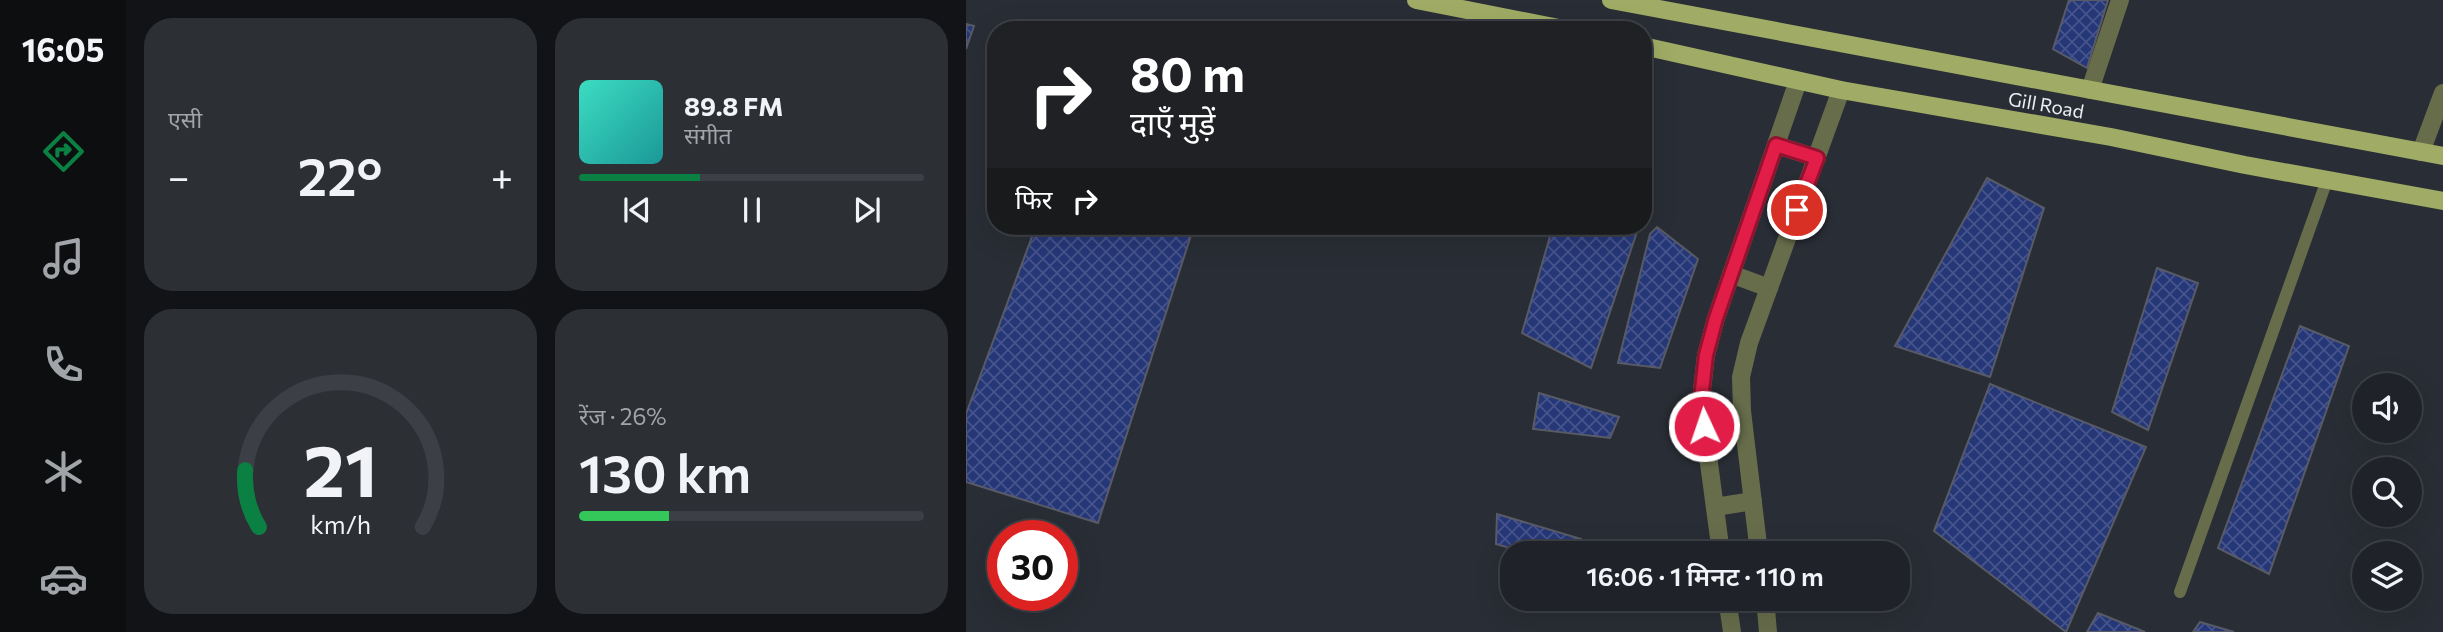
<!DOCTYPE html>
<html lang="hi">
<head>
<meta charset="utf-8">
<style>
  body { margin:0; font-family:Commissioner,"Noto Sans Devanagari",sans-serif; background:#2c2f34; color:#f1f3f6; height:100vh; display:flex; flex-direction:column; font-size:26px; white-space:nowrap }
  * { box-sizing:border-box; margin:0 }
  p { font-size:23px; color:#a1a4a8 }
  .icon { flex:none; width:38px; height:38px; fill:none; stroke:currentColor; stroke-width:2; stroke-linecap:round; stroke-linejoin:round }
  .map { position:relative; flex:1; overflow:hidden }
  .panel { display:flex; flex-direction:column; gap:18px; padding:18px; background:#111316; width:840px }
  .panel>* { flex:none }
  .banner { position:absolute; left:21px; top:21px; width:665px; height:214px; border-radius:28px; box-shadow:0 7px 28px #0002,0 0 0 2px #3c3f45; background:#202124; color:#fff; overflow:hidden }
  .buttons { position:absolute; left:1386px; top:373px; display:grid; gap:14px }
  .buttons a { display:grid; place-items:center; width:70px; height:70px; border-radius:50%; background:#1f2228; box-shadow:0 7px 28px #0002,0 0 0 2px #3c3f45; font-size:35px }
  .speed { position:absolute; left:21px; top:520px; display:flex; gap:14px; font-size:35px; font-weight:700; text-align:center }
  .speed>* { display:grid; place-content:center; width:91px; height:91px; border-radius:50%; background:#1f2228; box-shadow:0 7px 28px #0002,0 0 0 2px #3c3f45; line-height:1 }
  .speed .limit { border:10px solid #d22; background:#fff; color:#111 }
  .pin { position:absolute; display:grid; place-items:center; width:60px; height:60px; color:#fff; margin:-30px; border:4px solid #fff; border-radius:50%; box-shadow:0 2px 7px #0007 }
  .me { position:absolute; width:77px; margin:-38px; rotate:357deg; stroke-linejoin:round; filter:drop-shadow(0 0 5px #0008) }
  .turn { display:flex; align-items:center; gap:24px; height:147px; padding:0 28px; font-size:32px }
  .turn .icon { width:91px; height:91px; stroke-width:2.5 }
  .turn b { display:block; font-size:49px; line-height:60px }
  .then { display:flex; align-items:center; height:66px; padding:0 28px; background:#0003; gap:14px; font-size:26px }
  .big { font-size:52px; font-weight:600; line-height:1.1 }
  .panel .card { flex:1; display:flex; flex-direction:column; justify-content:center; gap:10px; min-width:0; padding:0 24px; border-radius:28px; background:#2c2f34 }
  .panel .dial { align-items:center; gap:0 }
  .dial svg { height:182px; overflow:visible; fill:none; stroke:#3c3f45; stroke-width:7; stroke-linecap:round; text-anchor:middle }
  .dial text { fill:#f1f3f6; stroke:none }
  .song { display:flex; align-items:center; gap:21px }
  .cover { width:84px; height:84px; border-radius:10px; background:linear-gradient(135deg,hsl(170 70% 55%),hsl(180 70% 35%)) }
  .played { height:7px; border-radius:4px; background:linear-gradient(90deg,#0b8043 35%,#3c3f45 35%) }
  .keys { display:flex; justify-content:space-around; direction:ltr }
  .heat { display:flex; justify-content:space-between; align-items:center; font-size:38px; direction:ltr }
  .charge { height:10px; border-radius:5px; background:linear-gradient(90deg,#34c759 26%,#3c3f45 0) }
  .panel .tiles { flex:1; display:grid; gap:18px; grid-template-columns:repeat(2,1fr) }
  .trip { position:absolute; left:534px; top:541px; width:410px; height:70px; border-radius:28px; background:#1f2228; box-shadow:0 7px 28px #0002,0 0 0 2px #3c3f45; font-weight:600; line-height:70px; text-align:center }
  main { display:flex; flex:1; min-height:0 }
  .tabs { display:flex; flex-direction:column; width:126px; justify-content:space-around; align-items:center; background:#0c0e10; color:#a1a4a8 }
  .tabs .icon { width:49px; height:49px }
  .tabs .on { color:#0b8043 }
  .tabs b { font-size:32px; color:#f1f3f6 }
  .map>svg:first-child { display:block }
  .building { fill:url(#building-cross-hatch); stroke:#585b65; stroke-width:2 }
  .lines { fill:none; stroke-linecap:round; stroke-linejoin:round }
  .lane { stroke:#676d4b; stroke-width:12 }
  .street { stroke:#676d4b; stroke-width:18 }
  .primary { stroke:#a0ac65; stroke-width:18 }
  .route-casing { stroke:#92132f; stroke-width:18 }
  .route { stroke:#e11d48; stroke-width:12 }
  .labels { text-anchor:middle; stroke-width:7; stroke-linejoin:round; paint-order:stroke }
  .street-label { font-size:19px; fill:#eceef4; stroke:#292d35 }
</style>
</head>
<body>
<main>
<nav class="tabs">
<b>16:05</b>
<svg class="icon on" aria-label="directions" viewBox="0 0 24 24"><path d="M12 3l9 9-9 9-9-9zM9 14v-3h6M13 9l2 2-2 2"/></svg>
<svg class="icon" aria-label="music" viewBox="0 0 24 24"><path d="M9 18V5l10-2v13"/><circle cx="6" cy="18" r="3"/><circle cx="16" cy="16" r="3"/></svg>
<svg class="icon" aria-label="phone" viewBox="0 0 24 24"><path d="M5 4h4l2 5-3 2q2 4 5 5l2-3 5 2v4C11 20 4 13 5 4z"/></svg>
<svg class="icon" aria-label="climate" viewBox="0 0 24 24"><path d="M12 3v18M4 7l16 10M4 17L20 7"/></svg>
<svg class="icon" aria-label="car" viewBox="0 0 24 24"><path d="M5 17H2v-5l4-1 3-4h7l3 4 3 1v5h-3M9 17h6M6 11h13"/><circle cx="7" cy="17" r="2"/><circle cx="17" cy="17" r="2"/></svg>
</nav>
<section class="panel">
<div class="tiles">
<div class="card"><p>एसी</p>
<div class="heat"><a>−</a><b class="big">22°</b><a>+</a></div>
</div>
<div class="card">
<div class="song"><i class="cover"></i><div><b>89.8 FM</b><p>संगीत</p></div></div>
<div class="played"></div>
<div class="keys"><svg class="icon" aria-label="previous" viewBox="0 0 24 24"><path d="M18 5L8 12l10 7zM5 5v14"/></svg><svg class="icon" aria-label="pause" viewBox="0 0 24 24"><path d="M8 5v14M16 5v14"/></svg><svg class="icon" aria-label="next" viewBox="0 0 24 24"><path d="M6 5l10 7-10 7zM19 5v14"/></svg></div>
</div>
<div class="card dial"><svg viewBox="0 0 100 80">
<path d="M14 69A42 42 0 1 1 86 69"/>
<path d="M14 69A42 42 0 0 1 8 44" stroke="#0b8043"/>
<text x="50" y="56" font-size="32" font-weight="700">21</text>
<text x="50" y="72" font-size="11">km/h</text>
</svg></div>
<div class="card"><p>रेंज · 26%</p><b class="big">130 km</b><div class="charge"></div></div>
</div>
</section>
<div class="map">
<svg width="1477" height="632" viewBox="0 0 1477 632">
  <defs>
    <pattern id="building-cross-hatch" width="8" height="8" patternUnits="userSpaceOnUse" patternTransform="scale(1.75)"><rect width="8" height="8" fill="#263778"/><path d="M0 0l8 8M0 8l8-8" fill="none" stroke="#46548c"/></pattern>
  </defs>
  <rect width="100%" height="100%" fill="#292d35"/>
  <!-- building -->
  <g class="building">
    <path d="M 1103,0 L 1142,0 L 1121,68 L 1087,49 Z"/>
    <path d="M 0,24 L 8,26 L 0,49 Z"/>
    <path d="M 1021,178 L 1078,208 L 1024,377 L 929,346 Z"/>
    <path d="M 70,226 L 228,226 L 132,523 L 0,482 L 0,414 Z"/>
    <path d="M 587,226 L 673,226 L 625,368 L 556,333 Z"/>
    <path d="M 691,227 L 732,259 L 694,368 L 652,363 L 684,234 Z"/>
    <path d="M 1191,268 L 1232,283 L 1182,430 L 1146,412 Z"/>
    <path d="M 1334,326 L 1383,346 L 1303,574 L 1252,548 Z"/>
    <path d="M 1024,384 L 1180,447 L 1100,632 L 968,531 Z"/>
    <path d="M 573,393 L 653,417 L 644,438 L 567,429 Z"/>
    <path d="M 531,514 L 615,539 L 610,553 L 562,553 L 530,544 Z"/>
    <path d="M 1132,613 L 1179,632 L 1121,632 Z"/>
    <path d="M 1234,622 L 1268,632 L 1227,632 Z"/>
  </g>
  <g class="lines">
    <!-- lane -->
    <path class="lane" d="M 1214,592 L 1361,180"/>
    <!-- street -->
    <g class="street">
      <path d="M 1124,90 L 1154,0"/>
      <path d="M 810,145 L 851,158"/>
      <path d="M 1455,152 L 1477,93"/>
      <path d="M 765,274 L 803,288"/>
      <path d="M 749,507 L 787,501"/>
      <path d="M 755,553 L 738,426 L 736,390 L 740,355 L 750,318 L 832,81"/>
      <path d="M 793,553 L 776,411 L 775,377 L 783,343 L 875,90"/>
      <path d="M 761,598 L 766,632"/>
      <path d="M 799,598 L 802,632"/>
    </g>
    <!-- primary -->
    <g class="primary">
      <path d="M 450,0 L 603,30"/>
      <path d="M 645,0 L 1477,156"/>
      <path d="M 677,46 L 875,90 L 1145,137 L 1279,165 L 1477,201"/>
    </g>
  </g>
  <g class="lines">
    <defs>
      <path id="route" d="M 738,426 L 736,390 L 740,355 L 750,318 L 810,145 L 851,158 L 831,210"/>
    </defs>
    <!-- route casing -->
    <use href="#route" class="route-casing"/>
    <!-- route -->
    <use href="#route" class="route"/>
  </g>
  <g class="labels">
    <!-- street labels -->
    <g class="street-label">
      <text transform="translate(1080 105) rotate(10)" y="7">Gill Road</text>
    </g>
  </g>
</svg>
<div class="buttons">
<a><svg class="icon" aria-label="sound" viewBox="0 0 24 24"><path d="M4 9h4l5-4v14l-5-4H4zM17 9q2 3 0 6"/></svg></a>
<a><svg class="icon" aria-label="search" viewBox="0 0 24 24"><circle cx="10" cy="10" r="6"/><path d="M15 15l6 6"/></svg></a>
<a><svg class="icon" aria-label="layers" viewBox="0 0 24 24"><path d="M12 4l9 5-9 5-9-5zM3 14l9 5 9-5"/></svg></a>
</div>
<div class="speed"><div class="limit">30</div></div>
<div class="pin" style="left:831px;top:210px;background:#d93025"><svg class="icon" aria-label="arrive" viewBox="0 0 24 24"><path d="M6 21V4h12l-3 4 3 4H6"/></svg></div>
<svg class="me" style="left:738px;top:426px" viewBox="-20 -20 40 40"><circle r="17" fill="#e11d48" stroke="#fff" stroke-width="3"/><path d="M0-11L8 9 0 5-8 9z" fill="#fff"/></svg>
<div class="trip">16:06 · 1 मिनट · 110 m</div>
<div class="banner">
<div class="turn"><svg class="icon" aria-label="right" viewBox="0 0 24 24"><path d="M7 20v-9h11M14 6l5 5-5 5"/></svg><div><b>80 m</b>दाएँ मुड़ें</div></div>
<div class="then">फिर<svg class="icon" aria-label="right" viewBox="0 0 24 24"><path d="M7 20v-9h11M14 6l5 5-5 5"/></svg></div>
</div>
</div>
</main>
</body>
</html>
